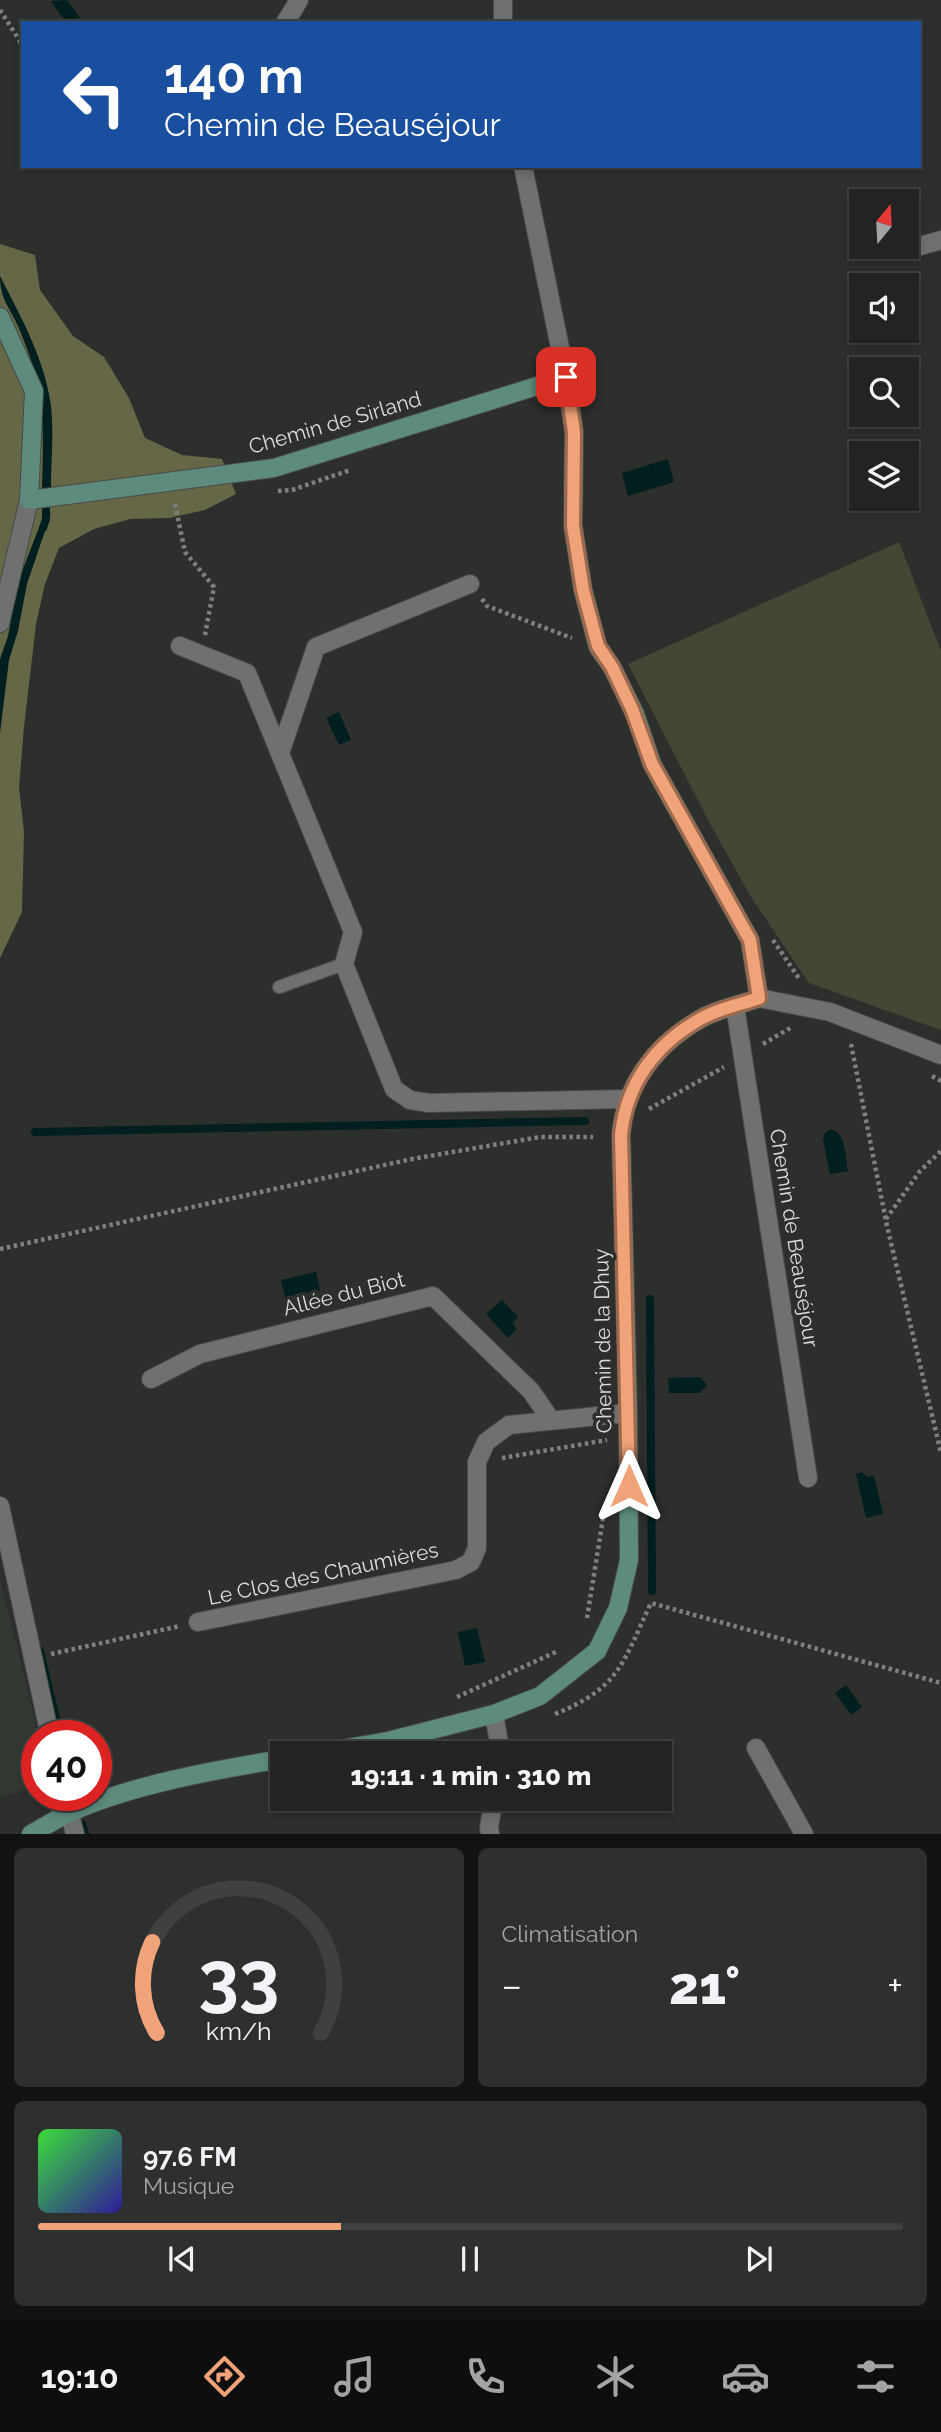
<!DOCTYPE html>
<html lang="fr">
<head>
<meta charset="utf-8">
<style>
  body { margin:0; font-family:Raleway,sans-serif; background:#2e2f2f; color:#f1f3f6; height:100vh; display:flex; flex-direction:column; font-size:26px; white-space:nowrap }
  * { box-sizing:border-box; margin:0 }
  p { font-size:23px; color:#a2a4a5 }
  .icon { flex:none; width:38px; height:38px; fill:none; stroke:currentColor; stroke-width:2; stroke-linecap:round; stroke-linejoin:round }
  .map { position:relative; height:1834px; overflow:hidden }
  .panel { display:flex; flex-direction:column; gap:14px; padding:14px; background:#131313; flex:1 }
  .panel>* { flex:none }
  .hud { position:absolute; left:21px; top:21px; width:900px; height:147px; border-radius:0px; box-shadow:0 4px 10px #0003,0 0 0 2px #3f4040; background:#1a4fa0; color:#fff; overflow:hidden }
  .needle { width:46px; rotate:18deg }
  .controls { position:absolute; left:849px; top:189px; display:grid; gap:14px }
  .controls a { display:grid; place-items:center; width:70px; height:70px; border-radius:0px; background:#222322; box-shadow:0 4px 10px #0003,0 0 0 2px #3f4040; font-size:35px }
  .speed { position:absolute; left:21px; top:1720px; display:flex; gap:14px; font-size:35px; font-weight:700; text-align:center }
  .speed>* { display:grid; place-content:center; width:91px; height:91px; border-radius:50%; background:#222322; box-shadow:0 4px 10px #0003,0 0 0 2px #3f4040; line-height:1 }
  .speed .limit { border:10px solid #d22; background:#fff; color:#111 }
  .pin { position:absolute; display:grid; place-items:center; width:60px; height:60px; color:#fff; margin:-30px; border-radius:14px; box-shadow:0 4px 10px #0006 }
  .me { position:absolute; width:77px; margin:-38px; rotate:0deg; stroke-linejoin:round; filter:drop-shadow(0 0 5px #0008) }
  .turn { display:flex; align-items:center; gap:24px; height:147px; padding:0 28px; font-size:32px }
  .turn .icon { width:91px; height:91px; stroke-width:2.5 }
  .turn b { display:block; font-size:49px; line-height:60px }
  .big { font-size:52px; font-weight:800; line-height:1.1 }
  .panel .widget { flex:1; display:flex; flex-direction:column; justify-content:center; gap:10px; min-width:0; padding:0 24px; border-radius:10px; background:#2e2f2f }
  .panel .dial { align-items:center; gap:0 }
  .dial svg { height:182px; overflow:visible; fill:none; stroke:#3f4040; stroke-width:7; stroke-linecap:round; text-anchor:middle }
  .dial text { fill:#f1f3f6; stroke:none }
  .song { display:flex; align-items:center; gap:21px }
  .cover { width:84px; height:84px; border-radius:10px; background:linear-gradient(135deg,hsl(120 70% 55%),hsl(250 70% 35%)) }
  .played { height:7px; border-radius:4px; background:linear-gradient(90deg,#f0a279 35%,#3f4040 35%) }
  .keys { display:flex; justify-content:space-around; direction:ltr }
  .heat { display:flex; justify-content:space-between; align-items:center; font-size:38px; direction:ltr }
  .panel .tiles { flex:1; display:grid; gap:14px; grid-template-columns:1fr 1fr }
  .widget:last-child { grid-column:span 2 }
  .trip { position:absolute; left:270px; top:1741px; width:402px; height:70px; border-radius:0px; background:#222322; box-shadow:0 4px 10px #0003,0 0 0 2px #3f4040; font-weight:800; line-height:70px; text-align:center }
  .tabs { display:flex; height:112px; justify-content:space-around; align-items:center; background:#0e0e0e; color:#a2a4a5 }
  .tabs .icon { width:49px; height:49px }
  .tabs .active { color:#f0a279 }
  .tabs b { font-size:32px; color:#f1f3f6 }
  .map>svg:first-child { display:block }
  .built { fill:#323933 }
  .green { fill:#454633 }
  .forest { fill:#666747 }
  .water { fill:#001f1e }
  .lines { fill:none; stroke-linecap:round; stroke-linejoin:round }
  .stream { stroke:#001f1e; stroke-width:8 }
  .lane-casing { stroke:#484a48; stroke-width:15 }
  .street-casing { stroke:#484a48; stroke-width:20 }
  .secondary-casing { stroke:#484a48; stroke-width:20 }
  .path { stroke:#7f817f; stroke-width:4.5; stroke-dasharray:3.5 3.5; stroke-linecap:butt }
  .lane { stroke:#6e716f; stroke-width:12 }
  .street { stroke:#6e716f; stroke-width:18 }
  .secondary { stroke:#5d8c7f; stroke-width:18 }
  .route-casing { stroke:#9c694f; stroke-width:18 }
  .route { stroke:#f0a279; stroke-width:12 }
  .labels { text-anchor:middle; stroke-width:7; stroke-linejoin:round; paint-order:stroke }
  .street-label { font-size:21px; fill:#dadbda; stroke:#2d2f2d }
</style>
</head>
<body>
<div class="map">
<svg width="941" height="1834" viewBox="0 0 941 1834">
  <rect width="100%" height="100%" fill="#2d2f2d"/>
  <!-- built -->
  <path class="built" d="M 0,1580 L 39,1736 L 37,1736 L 37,1778 L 31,1787 L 0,1798 Z"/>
  <!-- green -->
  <path class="green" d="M 899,542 L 941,651 L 941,1030 L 809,983 L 751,897 L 710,824 L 628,664 Z"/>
  <!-- forest -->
  <path class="forest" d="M 0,244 L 35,255 L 40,290 L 73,336 L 104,357 L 129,398 L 145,438 L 182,455 L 222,459 L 236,494 L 205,510 L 169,518 L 130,519 L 94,529 L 59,548 L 45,584 L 36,624 L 24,727 L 19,788 L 24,832 L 22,912 L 0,958 Z"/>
  <!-- water -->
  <g class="water">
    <path d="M 67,0 L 80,18 L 74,23 C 63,22 57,10 51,1 Z"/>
    <path d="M 0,276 C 21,317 45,360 51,406 C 54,433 51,461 51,488 L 42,489 C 43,452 45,413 36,376 C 31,359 25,342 18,326 C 9,306 0,299 0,276 Z"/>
    <path d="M 668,459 L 674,482 L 628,496 L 622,473 Z"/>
    <path d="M 51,513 L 27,584 L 18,631 L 9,660 L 0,733 L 0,659 L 8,636 L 19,579 L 40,525 Z"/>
    <path d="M 339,712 L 351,740 L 339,745 L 326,718 Z"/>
    <path d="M 830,1129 C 846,1131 845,1157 848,1171 L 830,1174 L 823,1140 L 825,1133 Z"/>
    <path d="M 316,1272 L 320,1290 L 285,1297 L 281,1280 Z"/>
    <path d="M 502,1300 L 518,1317 L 512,1323 L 517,1329 L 508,1338 L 486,1314 Z"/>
    <path d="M 700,1377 L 707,1385 L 705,1389 L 701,1390 L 701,1393 L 669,1393 L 668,1378 Z"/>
    <path d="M 862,1472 L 867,1477 L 874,1476 L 883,1514 L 866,1518 L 856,1474 Z"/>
    <path d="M 477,1628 L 485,1662 L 465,1666 L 458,1632 Z"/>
    <path d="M 846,1685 L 862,1707 L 851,1715 L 835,1693 Z"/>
  </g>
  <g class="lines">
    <!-- stream -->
    <g class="stream">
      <path d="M 43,528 L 46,519 L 46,497"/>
      <path d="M 35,1132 L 585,1121"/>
      <path d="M 650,1299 L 652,1591"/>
      <path d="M 40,1651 L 60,1736"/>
      <path d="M 82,1824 L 85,1834"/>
    </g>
    <defs>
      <path id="lane" d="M 279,987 L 344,964"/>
      <g id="street">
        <path d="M 503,0 L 503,23"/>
        <path d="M 285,23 L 299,0"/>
        <path d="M 523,166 L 566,377"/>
        <path d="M 913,248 L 941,240"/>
        <path d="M 0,623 L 29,500"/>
        <path d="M 180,646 L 247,673 L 353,932 L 344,964 L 394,1089 L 410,1100 L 429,1103 L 627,1099"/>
        <path d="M 280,753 L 316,647 L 470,584"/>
        <path d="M 759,998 L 830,1012 L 941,1055"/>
        <path d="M 735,1006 L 808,1478"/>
        <path d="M 151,1379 L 200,1354 L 433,1296 L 531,1391 L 551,1420"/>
        <path d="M 0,1506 L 50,1736"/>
        <path d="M 198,1622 L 456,1570 L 471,1562 L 477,1548 L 477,1462 L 486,1442 L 509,1425 L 628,1413"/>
        <path d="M 494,1714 L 501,1754"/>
        <path d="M 756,1748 L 804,1834"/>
        <path d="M 65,1796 L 75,1834"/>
        <path d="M 490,1834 L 489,1827 L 494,1799"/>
      </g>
      <g id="secondary">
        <path d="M 0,317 L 34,391 L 29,500 L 274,468 L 566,377 L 574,432 L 573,526 L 583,590 L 598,647 L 612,667 L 635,714 L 652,764 L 750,940 L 759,998 C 739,1005 714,1010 697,1021 C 655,1046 625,1085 621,1135 L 628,1413 L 629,1560 L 618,1608 L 597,1651 L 540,1696 L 494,1714 L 388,1741 L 312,1754"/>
        <path d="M 31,1834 C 44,1827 56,1819 69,1813 C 130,1785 215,1770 282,1759"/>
      </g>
    </defs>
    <!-- lane casing -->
    <use href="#lane" class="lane-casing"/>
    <!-- street casing -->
    <use href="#street" class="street-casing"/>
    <!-- secondary casing -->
    <use href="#secondary" class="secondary-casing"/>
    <!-- path -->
    <g class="path">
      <path d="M 0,10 L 23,46"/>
      <path d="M 278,491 L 292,490 L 350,470"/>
      <path d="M 175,504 L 185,552 L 214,587 L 205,635"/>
      <path d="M 482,599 L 487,606 L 572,638"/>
      <path d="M 773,940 L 800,980"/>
      <path d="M 763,1044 L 792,1027"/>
      <path d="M 851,1044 L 887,1226 L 941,1453"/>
      <path d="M 932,1076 L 941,1081"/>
      <path d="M 649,1109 L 724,1067"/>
      <path d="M 886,1219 L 920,1171 L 941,1151"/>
      <path d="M 0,1249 L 412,1159 L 540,1137 L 593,1137"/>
      <path d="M 502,1458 L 607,1440"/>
      <path d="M 587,1618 L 605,1506"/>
      <path d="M 51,1654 L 180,1626"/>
      <path d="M 457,1697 L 558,1651"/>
      <path d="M 555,1714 C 620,1688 623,1662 651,1603 L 941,1683"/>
    </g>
    <!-- lane -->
    <use href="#lane" class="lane"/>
    <!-- street -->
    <use href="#street" class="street"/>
    <!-- secondary -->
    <use href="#secondary" class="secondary"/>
  </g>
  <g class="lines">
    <defs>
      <path id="route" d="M 566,377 L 574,432 L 573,526 L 583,590 L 598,646 L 612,667 L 632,709 L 652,764 L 750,940 L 759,998 C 739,1005 714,1010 697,1021 C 654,1046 626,1085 621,1135 L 629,1486"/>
    </defs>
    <!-- route casing -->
    <use href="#route" class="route-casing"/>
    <!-- route -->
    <use href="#route" class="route"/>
  </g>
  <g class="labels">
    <!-- street labels -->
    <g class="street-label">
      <text transform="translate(335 423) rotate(-16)" y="7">Chemin de Sirland</text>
      <text transform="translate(794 1238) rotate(81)" y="7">Chemin de Beauséjour</text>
      <text transform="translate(344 1294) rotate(-14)" y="7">Allée du Biot</text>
      <text transform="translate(603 1341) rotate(-91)" y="7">Chemin de la Dhuy</text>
      <text transform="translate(323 1574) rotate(-12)" y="7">Le Clos des Chaumières</text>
    </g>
  </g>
</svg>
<div class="controls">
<a><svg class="needle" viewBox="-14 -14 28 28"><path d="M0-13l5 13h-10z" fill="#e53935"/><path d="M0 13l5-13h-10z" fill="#a2a4a5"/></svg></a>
<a><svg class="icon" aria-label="sound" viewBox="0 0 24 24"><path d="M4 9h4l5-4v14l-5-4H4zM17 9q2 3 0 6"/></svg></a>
<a><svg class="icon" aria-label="search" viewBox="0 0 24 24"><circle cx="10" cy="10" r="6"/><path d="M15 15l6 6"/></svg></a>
<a><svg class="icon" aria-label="layers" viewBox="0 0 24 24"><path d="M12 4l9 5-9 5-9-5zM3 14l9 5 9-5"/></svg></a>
</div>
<div class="speed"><div class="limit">40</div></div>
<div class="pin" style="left:566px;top:377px;background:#d93025"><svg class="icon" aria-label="arrive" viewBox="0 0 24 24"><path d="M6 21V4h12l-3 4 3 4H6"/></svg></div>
<svg class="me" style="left:629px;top:1486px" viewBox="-20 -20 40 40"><path d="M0-17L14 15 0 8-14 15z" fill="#f0a279" stroke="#fff" stroke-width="4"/></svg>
<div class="trip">19:11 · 1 min · 310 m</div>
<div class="hud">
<div class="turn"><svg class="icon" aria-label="left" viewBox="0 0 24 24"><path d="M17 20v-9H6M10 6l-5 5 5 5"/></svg><div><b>140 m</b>Chemin de Beauséjour</div></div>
</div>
</div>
<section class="panel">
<div class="tiles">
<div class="widget dial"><svg viewBox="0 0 100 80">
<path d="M14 69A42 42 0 1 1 86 69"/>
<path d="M14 69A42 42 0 0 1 12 29" stroke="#f0a279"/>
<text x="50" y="56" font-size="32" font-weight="700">33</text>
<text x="50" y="72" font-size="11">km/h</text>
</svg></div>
<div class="widget"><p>Climatisation</p>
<div class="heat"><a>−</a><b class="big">21°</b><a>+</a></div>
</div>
<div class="widget">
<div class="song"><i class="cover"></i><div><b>97.6 FM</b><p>Musique</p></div></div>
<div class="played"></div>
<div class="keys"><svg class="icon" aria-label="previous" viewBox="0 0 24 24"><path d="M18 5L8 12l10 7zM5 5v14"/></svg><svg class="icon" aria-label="pause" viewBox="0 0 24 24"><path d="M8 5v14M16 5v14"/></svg><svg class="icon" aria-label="next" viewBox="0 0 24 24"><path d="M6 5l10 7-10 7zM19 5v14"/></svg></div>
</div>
</div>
</section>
<nav class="tabs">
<b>19:10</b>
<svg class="icon active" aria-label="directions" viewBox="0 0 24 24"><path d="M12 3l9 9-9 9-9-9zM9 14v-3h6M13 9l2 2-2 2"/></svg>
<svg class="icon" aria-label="music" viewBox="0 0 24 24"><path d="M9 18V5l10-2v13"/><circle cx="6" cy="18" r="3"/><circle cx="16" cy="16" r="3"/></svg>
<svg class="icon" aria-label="phone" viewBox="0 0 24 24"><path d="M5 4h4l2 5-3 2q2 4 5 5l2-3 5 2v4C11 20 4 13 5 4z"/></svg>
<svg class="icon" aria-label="climate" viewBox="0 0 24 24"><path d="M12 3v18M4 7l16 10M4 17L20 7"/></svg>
<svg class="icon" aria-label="car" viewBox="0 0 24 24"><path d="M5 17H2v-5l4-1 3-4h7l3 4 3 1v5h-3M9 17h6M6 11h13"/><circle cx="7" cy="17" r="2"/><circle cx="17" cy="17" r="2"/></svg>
<svg class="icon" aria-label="filters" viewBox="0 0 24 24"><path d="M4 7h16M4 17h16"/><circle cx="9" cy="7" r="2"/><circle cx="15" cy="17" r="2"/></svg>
</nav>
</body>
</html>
